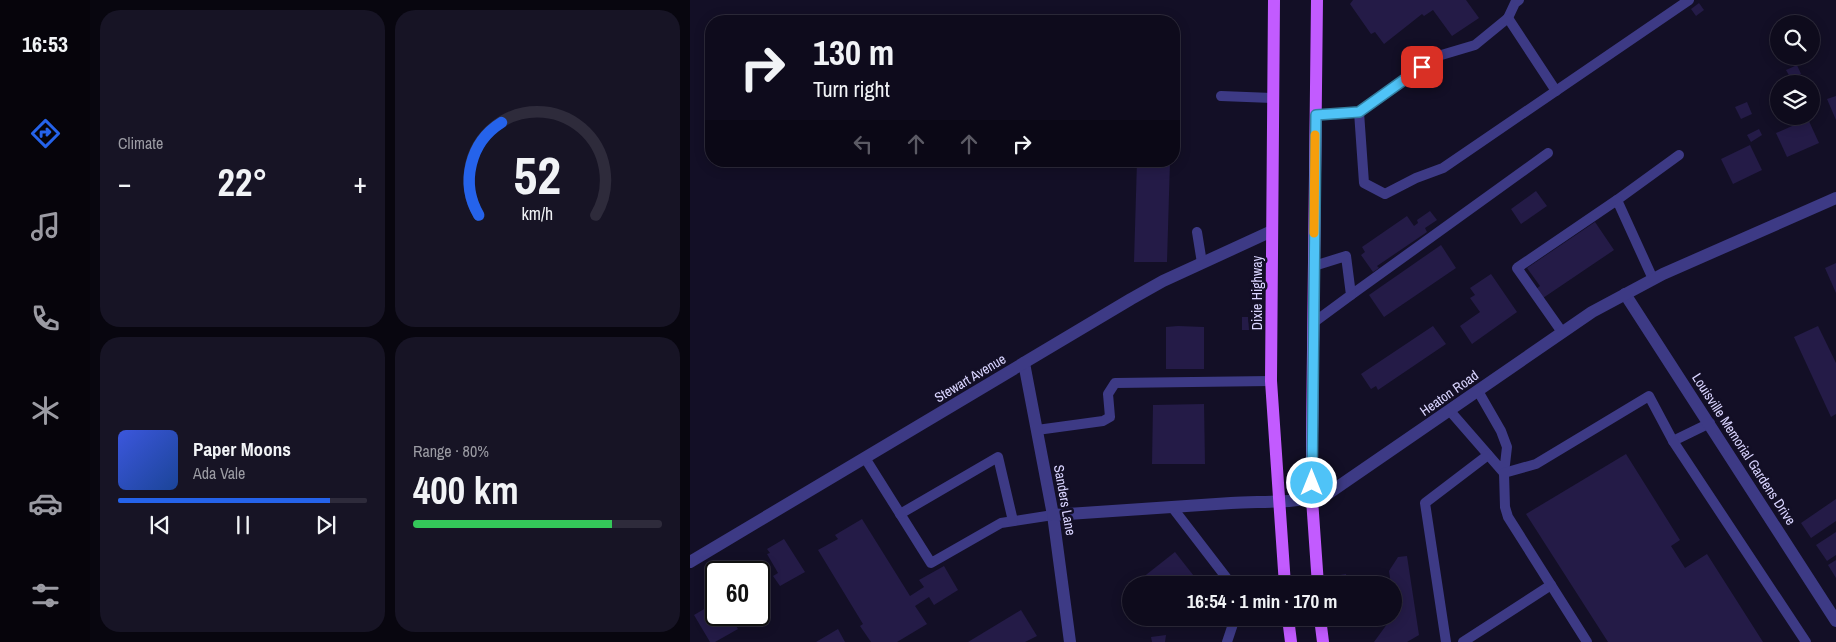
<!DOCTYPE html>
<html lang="en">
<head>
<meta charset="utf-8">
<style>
  body { margin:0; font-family:"Archivo Narrow",sans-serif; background:#171425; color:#f1f3f6; height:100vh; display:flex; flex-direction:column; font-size:19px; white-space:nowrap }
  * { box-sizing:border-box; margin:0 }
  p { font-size:16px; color:#9b9ba3 }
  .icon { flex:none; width:28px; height:28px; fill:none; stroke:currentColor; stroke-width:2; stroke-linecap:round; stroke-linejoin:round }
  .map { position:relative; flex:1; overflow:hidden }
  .panel { display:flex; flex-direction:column; gap:10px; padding:10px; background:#08060f; width:600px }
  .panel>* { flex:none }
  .banner { position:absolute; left:15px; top:15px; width:475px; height:152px; border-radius:20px; box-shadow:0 2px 12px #0003,0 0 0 1px #2e2b3b; background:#0e0b1c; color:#f1f3f6; overflow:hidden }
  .tools { position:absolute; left:1080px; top:15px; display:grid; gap:10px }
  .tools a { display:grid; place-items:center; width:50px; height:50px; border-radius:50%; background:#0e0b1c; box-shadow:0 2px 12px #0003,0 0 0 1px #2e2b3b; font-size:25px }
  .speed { position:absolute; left:15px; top:561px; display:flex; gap:10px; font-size:25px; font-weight:700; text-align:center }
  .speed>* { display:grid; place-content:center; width:65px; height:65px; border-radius:50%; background:#0e0b1c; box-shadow:0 2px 12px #0003,0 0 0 1px #2e2b3b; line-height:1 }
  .speed .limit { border:2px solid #111; border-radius:8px; background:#fff; color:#111 }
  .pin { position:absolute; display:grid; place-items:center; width:42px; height:42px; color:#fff; margin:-21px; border-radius:10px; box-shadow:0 2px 8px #0006 }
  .me { position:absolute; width:55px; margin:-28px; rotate:0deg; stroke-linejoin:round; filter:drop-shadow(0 0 4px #0008) }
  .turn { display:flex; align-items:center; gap:18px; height:105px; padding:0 25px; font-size:22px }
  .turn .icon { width:65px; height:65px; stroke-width:2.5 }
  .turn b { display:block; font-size:35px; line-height:42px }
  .lanes { display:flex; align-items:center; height:48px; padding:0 25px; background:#0003; justify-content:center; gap:25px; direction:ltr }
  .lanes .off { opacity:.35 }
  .big { font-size:38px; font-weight:700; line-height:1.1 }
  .panel .card { flex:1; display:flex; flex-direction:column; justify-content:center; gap:8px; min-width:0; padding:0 18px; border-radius:20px; background:#171425 }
  .panel .dial { align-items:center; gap:0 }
  .dial svg { height:130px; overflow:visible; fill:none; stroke:#2e2b3b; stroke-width:7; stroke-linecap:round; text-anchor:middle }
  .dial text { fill:#f1f3f6; stroke:none }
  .song { display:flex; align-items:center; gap:15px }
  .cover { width:60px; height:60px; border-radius:8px; background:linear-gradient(135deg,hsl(230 70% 55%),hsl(220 70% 35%)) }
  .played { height:5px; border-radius:2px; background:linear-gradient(90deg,#2563eb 85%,#2e2b3b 85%) }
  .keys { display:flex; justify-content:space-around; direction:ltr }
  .heat { display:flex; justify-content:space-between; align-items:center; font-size:28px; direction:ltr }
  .charge { height:8px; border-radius:4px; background:linear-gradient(90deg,#34c759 80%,#2e2b3b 0) }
  .panel .tiles { flex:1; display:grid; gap:10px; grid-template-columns:repeat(2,1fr) }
  .trip { position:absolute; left:432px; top:576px; width:280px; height:50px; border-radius:25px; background:#0e0b1c; box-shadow:0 2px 12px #0003,0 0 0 1px #2e2b3b; font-weight:700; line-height:50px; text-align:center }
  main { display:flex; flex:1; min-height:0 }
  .tabs { display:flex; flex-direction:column; width:90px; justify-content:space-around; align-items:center; background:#06040b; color:#9b9ba3 }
  .tabs .icon { width:35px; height:35px }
  .tabs .on { color:#2563eb }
  .tabs b { font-size:22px; color:#f1f3f6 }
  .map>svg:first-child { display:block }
  .building { fill:#241b47 }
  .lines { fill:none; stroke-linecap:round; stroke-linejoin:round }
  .service { stroke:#3d3a85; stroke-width:10 }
  .minor { stroke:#3d3a85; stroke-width:12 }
  .primary { stroke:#c25bff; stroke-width:12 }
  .route-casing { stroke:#337fa1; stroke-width:12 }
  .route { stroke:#4fc3f7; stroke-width:9 }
  .slow { stroke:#f59e0b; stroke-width:9 }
  .labels { text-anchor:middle; stroke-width:5; stroke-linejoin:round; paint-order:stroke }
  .street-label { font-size:14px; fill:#d9d4ff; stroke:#130f26 }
</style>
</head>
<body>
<main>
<nav class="tabs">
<b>16:53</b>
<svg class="icon on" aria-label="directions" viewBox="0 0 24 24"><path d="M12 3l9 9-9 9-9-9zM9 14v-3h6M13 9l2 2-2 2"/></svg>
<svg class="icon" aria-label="music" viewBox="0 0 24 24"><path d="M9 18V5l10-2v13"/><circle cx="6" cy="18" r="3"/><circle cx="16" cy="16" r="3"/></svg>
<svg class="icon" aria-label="phone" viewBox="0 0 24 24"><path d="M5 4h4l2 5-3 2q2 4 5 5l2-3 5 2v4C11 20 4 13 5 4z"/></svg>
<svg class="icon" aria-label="climate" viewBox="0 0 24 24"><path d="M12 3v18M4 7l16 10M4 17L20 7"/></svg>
<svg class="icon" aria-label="car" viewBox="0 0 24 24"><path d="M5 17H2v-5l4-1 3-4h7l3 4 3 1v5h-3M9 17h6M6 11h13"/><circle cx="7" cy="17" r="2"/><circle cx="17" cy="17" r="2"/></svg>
<svg class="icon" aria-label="filters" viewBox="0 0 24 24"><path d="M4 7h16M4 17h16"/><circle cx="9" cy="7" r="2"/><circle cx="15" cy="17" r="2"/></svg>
</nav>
<section class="panel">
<div class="tiles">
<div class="card"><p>Climate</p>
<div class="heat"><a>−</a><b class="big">22°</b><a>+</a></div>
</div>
<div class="card dial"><svg viewBox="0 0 100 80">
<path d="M14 69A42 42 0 1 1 86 69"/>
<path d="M14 69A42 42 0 0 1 28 12" stroke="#2563eb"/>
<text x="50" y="56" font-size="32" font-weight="700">52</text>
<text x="50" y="72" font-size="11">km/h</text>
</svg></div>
<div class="card">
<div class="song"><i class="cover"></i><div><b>Paper Moons</b><p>Ada Vale</p></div></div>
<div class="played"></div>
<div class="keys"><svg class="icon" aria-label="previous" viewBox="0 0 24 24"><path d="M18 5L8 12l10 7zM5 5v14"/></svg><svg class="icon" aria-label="pause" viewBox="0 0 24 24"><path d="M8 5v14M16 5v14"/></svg><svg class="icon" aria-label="next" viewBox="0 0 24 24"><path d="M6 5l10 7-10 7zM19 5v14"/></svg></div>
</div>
<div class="card"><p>Range · 80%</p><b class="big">400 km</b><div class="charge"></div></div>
</div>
</section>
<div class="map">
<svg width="1146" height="642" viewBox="0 0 1146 642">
  <rect width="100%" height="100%" fill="#130f26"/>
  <!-- building -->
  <g class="building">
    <path d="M 663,0 L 776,0 L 789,18 L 762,36 L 743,10 L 734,16 L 732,14 L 694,44 L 685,32 L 681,34 L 660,4 Z"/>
    <path d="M 1009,3 L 1014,10 L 1006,16 L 1001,9 Z"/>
    <path d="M 1107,65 L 1111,74 L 1101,79 L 1096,70 Z"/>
    <path d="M 1146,96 L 1146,120 L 1137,99 Z"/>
    <path d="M 1057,102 L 1062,114 L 1051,119 L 1045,107 Z"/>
    <path d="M 1118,119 L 1129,143 L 1097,157 L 1086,133 Z"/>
    <path d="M 1069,129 L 1072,135 L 1061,142 L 1057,135 Z"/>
    <path d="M 1060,145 L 1072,170 L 1043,184 L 1031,159 Z"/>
    <path d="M 447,161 L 480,161 L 477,262 L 444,262 Z"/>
    <path d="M 846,191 L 857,206 L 831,224 L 821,209 Z"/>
    <path d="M 740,211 L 747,220 L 735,228 L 737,232 L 687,266 L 689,268 L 683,272 L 671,255 L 675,252 L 672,247 L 717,216 L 724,226 L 728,223 L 727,220 Z"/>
    <path d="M 905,222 L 924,250 L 853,298 L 846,289 L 850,286 L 837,268 Z"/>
    <path d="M 751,245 L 766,268 L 694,317 L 679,295 Z"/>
    <path d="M 1146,263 L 1146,293 L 1135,268 Z"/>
    <path d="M 801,274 L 827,312 L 782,344 L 770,326 L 790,312 L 780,298 L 785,295 L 780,288 Z"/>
    <path d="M 552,317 L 558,317 L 559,330 L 552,330 Z"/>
    <path d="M 488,326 L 514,327 L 514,369 L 476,369 L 476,327 Z"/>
    <path d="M 743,326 L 756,344 L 688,390 L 686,386 L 681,389 L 671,374 Z"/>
    <path d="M 1128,326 L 1146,363 L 1146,414 L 1141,417 L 1104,337 Z"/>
    <path d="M 514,404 L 515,464 L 462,464 L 463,405 Z"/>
    <path d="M 936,454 L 990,540 L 981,546 L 995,568 L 1017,554 L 1073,642 L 918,642 L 836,514 Z"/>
    <path d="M 1146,499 L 1146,521 L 1121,538 L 1111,523 Z"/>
    <path d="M 172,519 L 220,596 L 234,587 L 229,580 L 254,566 L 268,590 L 244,605 L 239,597 L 225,606 L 237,624 L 207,642 L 181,642 L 170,626 L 173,624 L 128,550 L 148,539 L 145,535 Z"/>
    <path d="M 1146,532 L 1146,555 L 1137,561 L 1126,545 Z"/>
    <path d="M 94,539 L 115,572 L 90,586 L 83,576 L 88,573 L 77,554 L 80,553 L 77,549 Z"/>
    <path d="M 485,552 L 511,585 L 450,585 L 447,582 Z"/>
    <path d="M 717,556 L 729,635 L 717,642 L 684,642 L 713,602 L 704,595 L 704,585 L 701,585 L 699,571 L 708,557 Z"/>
    <path d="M 1146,560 L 1146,578 L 1138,565 Z"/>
    <path d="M 656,574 L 658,585 L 651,585 L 650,575 Z"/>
    <path d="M 69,587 L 77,602 L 69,606 Z"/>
    <path d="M 26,602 L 26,615 L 39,615 L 48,629 L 25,642 L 20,642 L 4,615 Z"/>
    <path d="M 331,610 L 347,636 L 335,642 L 278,642 Z"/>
    <path d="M 148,629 L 155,642 L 126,642 Z"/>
    <path d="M 476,635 L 475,642 L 462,642 L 461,637 Z"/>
  </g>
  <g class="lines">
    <!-- service -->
    <g class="service">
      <path d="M 818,18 L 866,91"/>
      <path d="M 531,96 L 583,98"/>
      <path d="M 669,112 L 674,183 L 695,194 L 726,178 L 753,168 L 999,0"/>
      <path d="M 626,115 L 669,112 L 748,56 L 785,45 L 818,18 L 825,3 L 829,0"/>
      <path d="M 927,200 L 989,155"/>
      <path d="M 507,232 L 512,263"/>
      <path d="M 661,295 L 858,153"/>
      <path d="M 623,323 L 661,295 L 656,256 L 624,266"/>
      <path d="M 872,332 L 827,268 L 927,200 L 963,279"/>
      <path d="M 760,411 L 814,473 L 817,447 L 811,431 L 788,391"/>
      <path d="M 347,430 L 413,421 L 420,417 L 418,394 L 425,383 L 581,381"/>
      <path d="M 983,441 L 1020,423"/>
      <path d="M 175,458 L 241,563 L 311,523 L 363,515"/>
      <path d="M 482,507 L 542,585"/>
      <path d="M 210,514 L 308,457 L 323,521"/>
      <path d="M 537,642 L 545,618"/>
      <path d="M 756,642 L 735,503 L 798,455"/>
      <path d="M 773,642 L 861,585"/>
      <path d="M 897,642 L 818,517 L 815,507 L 814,473 L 846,464 L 959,396 L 983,441 L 1116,642"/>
    </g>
    <!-- minor -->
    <g class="minor">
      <path d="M 935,294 L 1146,621"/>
      <path d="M 334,363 L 363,515 L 380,642"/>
      <path d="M 363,515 C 422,511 482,507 541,503 C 575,501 607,504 639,493 L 902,312 L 973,274 L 1146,198"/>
      <path d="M 0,562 L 441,299 L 473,281 L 582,231"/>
    </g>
    <!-- primary -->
    <g class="primary">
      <path d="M 584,0 L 581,381 L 595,585"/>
      <path d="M 627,0 L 622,437 L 622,499 L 628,585"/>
      <path d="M 598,618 L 601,642"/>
      <path d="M 630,618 L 633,642"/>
    </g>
  </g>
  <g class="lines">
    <defs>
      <path id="route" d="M 622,483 L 626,115 L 669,112 L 732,67"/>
    </defs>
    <!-- route casing -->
    <use href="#route" class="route-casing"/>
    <!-- route -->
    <use href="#route" class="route"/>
    <!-- slow -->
    <path class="slow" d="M 624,233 L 625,135"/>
  </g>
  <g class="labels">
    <!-- street labels -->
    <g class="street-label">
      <text transform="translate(567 293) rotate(-90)" y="5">Dixie Highway</text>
      <text transform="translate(280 378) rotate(-31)" y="5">Stewart Avenue</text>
      <text transform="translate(759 393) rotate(-35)" y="5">Heaton Road</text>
      <text transform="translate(1054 449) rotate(57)" y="5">Louisville Memorial Gardens Drive</text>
      <text transform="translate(375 500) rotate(80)" y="5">Sanders Lane</text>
    </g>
  </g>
</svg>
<div class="tools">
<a><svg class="icon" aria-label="search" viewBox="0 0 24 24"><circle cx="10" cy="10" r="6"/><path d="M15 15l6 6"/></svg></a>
<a><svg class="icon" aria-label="layers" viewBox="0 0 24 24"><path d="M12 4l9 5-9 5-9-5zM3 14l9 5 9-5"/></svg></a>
</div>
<div class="speed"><div class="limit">60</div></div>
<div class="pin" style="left:732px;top:67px;background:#d93025"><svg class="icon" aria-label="arrive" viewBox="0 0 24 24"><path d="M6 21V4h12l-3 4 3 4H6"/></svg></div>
<svg class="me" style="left:622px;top:483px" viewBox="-20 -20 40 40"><circle r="17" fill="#4fc3f7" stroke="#fff" stroke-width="3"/><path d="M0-11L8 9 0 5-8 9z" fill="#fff"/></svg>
<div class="trip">16:54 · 1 min · 170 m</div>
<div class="banner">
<div class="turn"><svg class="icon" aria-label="right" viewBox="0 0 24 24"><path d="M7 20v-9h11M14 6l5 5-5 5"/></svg><div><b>130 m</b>Turn right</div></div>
<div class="lanes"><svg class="icon off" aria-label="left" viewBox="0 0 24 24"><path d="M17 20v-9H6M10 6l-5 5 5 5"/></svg><svg class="icon off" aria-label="ahead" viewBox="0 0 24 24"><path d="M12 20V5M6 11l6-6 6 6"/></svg><svg class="icon off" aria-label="ahead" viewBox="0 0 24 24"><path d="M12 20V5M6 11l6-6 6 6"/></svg><svg class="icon" aria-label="right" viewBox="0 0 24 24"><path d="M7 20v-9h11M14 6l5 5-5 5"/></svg></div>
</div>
</div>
</main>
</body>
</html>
